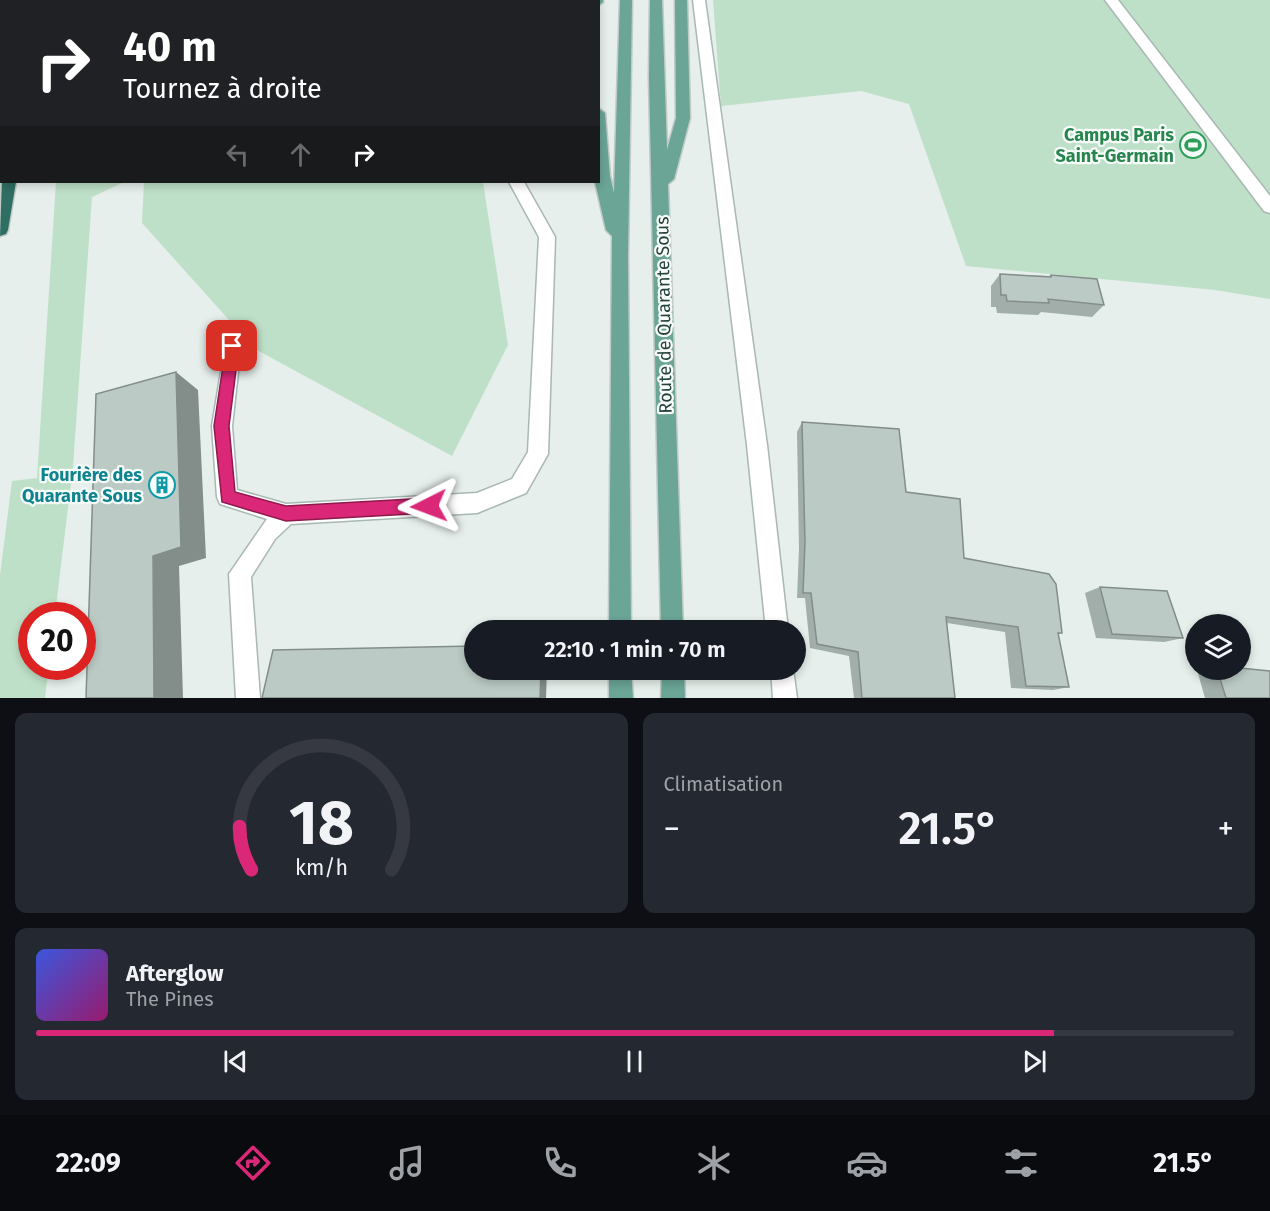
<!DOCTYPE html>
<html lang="fr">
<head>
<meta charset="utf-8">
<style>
  body { margin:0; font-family:"Fira Sans",sans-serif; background:#242831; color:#f1f3f6; height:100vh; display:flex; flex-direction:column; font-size:22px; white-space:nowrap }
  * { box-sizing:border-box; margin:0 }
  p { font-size:20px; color:#9ea1a6 }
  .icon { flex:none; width:33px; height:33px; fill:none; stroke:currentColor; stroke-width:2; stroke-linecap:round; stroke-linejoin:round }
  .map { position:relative; height:698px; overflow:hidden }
  .panel { display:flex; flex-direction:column; gap:15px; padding:15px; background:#0d0f14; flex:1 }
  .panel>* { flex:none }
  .hud { position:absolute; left:0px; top:0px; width:600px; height:183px; box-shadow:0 3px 9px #0003; background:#202124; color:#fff; overflow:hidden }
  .fabs { position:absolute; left:1185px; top:614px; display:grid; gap:12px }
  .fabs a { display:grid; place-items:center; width:66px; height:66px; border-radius:50%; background:#171b24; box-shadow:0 3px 9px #0003; font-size:30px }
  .speed { position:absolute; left:18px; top:602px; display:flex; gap:12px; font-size:30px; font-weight:700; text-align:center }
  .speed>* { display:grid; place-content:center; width:78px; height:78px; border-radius:50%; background:#171b24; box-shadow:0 3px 9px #0003; line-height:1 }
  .speed .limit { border:9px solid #d22; background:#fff; color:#111 }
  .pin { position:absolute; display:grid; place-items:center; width:51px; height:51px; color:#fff; margin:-26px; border-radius:12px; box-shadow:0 3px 9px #0006 }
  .me { position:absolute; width:66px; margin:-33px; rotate:267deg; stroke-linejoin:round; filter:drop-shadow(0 0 4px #0008) }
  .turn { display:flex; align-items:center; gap:21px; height:126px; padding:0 24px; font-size:27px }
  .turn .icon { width:78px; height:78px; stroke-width:2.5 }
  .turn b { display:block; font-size:42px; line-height:51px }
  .lanes { display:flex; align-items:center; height:57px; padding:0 24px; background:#0003; justify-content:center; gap:30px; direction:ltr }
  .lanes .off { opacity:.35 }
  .big { font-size:45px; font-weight:600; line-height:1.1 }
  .panel .card { flex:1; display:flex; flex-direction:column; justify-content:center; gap:9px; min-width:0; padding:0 21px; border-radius:12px; background:#242831 }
  .panel .dial { align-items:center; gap:0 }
  .dial svg { height:156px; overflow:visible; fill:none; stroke:#363941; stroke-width:7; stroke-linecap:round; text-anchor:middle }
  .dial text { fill:#f1f3f6; stroke:none }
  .song { display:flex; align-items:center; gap:18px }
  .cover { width:72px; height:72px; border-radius:9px; background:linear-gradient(135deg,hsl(230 70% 55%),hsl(320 70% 35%)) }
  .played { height:6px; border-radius:3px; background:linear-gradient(90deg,#db2777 85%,#363941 85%) }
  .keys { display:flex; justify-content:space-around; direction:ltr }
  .heat { display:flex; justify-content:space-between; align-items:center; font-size:33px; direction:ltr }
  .panel .tiles { flex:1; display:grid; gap:15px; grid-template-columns:1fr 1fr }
  .card:last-child { grid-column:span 2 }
  .trip { position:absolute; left:464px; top:620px; width:342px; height:60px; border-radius:30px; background:#171b24; box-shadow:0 3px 9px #0003; font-weight:600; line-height:60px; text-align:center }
  .tabs { display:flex; height:96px; justify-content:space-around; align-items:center; background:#090b0e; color:#9ea1a6 }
  .tabs .icon { width:42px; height:42px }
  .tabs .current { color:#db2777 }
  .tabs b { font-size:27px; color:#f1f3f6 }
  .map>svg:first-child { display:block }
  .green { fill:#bfe0c8 }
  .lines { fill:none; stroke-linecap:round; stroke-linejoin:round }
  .highway-tunnel { stroke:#bfccc8; stroke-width:15; stroke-dasharray:15 8; stroke-linecap:butt }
  .lane-casing { stroke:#a8b8b2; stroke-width:3 }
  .street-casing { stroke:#a8b8b2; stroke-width:3 }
  .primary-casing { stroke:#c2cac8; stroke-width:3 }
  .highway-casing { stroke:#c2cac8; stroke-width:3 }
  .lane { fill:#fff; fill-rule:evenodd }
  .street { fill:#fff; fill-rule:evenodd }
  .primary { fill:#6aa596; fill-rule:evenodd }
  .highway { fill:#2f6f62; fill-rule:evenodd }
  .wall { fill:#a1aea9 }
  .shaded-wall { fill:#838d89 }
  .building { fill:#bbcac4; stroke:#838d89; stroke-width:1.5 }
  .route { fill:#db2777; stroke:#8e194d; stroke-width:1.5 }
  .labels { text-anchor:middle; stroke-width:4.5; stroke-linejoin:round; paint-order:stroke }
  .leisure-label { font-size:18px; font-weight:bold; fill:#27864d; stroke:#f7fbf9; text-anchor:end }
  .street-label { font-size:18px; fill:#24423a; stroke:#f7fbf9 }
  .culture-label { font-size:18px; font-weight:bold; fill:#0d838f; stroke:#f7fbf9; text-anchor:end }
</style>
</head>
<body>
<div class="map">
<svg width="1270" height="698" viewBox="0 0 1270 698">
  <rect width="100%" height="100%" fill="#e6efeb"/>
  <!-- green -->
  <g class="green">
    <path d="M 152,0 L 431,0 L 431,1 L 152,2 Z"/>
    <path d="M 713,0 L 1270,0 L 1270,299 L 1215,290 L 966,266 L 909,104 L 861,91 L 721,106 Z"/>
    <path d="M 56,182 L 124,182 L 92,197 L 73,466 L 55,615 L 32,615 L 32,666 L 49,666 L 45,698 L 0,698 L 0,575 L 12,481 L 37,478 Z"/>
    <path d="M 144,182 L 483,182 L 508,345 L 452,456 L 255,349 L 142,223 Z"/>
  </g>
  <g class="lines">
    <!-- highway-tunnel -->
    <path class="highway-tunnel" d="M 0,8 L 1,0"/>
    <defs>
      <g id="lane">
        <path d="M 538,0 L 550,0 L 551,2 L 538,2 Z"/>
        <rect x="553" y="0" width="12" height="2"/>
        <path d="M 509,182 L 524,182 L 555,237 L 548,454 L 526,493 L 477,513 L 291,524 L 275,539 L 251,577 L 260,698 L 236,698 L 229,574 L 267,519 L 220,504 L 217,497 L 212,426 L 226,341 L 232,338 L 238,341 L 241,346 L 232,426 L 237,490 L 286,504 L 477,493 L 512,479 L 528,452 L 539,237 Z"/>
      </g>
      <g id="street">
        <path d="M 693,0 L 705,0 L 767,445 L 788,630 L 766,630 L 747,445 Z"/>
        <path d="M 1105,0 L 1118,0 L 1270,196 L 1270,213 L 1264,211 Z"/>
        <path d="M 771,669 L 793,669 L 797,698 L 773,698 Z"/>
      </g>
      <g id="primary">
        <path d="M 591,0 L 603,0 L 603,2 L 598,6 L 598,2 Z"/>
        <path d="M 620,0 L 632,0 L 628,256 L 631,630 L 609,630 L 612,236 L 606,230 L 595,182 L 598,182 L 598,108 L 605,113 L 610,176 L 614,193 Z"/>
        <path d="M 650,0 L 662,0 L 667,150 L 676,118 L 675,0 L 687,0 L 690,118 L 674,179 L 668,184 L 683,630 L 661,630 L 649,78 Z"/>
        <path d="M 609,669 L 631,669 L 633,698 L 609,698 Z"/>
        <path d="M 662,669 L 684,669 L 685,698 L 661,698 Z"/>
      </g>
      <path id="highway" d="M 2,180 L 16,182 L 8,230 L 6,234 L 0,236 Z"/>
    </defs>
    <!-- lane casing -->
    <use href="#lane" class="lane-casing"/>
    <!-- street casing -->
    <use href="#street" class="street-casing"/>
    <!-- primary casing -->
    <use href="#primary" class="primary-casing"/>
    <!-- highway casing -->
    <use href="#highway" class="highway-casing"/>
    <!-- lane -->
    <use href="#lane" class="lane"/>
    <!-- street -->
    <use href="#street" class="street"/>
    <!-- primary -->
    <use href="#primary" class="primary"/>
    <!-- highway -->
    <use href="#highway" class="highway"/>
  </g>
  <!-- wall -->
  <g class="wall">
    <path d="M 1000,274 L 1049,276 L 1051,275 L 1104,305 L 1092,317 L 1041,312 L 1038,315 L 997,313 L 996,307 L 991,307 L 991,286 Z"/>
    <path d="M 802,422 L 906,492 L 964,558 L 1062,633 L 1058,634 L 1069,687 L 1053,690 L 1011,688 L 1005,632 L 947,623 L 955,698 L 854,698 L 849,656 L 810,648 L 805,598 L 797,598 L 799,549 L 797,432 Z"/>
    <path d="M 1100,587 L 1183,638 L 1164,642 L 1096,638 L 1085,593 Z"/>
    <path d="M 1200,669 L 1240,669 L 1270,698 L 1205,698 L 1197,670 Z"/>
  </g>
  <!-- shaded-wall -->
  <g class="shaded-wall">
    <path d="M 176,372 L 198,390 L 206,558 L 179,566 L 183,698 L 154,698 L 153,556 Z"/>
    <path d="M 541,669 L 547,669 L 546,698 L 540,698 Z"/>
  </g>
  <!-- building -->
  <g class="building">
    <path d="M 1000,274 L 1051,277 L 1051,275 L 1097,279 L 1104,305 L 1048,299 L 1049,303 L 1007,301 L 1006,295 L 1001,295 Z"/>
    <path d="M 176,372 L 181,547 L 153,556 L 154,698 L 86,698 L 96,394 Z"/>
    <path d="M 802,422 L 899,429 L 906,492 L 960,499 L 964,558 L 1049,574 L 1056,584 L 1062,633 L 1058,633 L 1069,687 L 1026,686 L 1018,627 L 946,617 L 955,698 L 862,698 L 858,652 L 817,644 L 811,593 L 803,593 L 805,542 Z"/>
    <path d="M 1100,587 L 1167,591 L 1183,638 L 1112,634 Z"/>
    <path d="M 474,646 L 474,669 L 541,669 L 540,698 L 262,698 L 273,650 Z"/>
    <path d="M 1240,668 L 1270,671 L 1270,698 L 1226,698 L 1217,669 Z"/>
  </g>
  <!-- route -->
  <path class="route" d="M 232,340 L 237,341 L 239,346 L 229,426 L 235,492 L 286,506 L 429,498 L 435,500 L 437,506 L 435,511 L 429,513 L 286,521 L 222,502 L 214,426 L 226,346 L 228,341 Z"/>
  <!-- icons -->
  <defs>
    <symbol id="stadium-ring" viewBox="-11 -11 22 22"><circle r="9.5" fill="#f7fbf9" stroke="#2e9e5b" stroke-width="1.5"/><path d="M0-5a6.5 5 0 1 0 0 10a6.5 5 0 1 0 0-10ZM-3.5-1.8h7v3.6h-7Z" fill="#2e9e5b"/></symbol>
    <symbol id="building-ring" viewBox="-11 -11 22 22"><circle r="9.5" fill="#f7fbf9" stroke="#0f9aa8" stroke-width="1.5"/><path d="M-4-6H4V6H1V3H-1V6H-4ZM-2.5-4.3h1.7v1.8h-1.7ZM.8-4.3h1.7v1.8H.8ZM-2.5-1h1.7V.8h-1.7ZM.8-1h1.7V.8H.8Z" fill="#0f9aa8"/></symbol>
  </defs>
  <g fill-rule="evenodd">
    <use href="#stadium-ring" x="1178" y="130" width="30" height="30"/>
    <use href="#building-ring" x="147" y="470" width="30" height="30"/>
  </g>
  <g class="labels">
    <!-- leisure labels -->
    <g class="leisure-label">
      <text x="1174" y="141">Campus Paris<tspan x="1174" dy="21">Saint-Germain</tspan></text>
    </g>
    <!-- street labels -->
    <g class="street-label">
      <text transform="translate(664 315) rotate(-91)" y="6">Route de Quarante Sous</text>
    </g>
    <!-- culture labels -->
    <g class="culture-label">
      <text x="142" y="481">Fourière des<tspan x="142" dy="21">Quarante Sous</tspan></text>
    </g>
  </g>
</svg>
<div class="fabs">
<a><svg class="icon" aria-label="layers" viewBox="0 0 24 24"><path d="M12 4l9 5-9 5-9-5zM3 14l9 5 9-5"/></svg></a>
</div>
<div class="speed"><div class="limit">20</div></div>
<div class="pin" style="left:232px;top:346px;background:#d93025"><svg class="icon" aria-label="arrive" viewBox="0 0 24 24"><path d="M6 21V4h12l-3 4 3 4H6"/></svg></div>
<svg class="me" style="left:429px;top:506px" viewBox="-20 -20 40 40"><path d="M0-17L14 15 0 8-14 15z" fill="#db2777" stroke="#fff" stroke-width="4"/></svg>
<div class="trip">22:10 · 1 min · 70 m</div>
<div class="hud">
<div class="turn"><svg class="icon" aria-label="right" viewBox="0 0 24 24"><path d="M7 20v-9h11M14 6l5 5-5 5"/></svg><div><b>40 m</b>Tournez à droite</div></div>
<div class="lanes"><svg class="icon off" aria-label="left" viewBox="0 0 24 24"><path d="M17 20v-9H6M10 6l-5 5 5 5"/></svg><svg class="icon off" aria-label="ahead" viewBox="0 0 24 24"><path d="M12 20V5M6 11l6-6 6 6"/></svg><svg class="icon" aria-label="right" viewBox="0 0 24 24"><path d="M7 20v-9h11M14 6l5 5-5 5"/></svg></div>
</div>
</div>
<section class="panel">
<div class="tiles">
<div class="card dial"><svg viewBox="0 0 100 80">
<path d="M14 69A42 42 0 1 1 86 69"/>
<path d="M14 69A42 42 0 0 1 8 47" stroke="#db2777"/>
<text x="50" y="56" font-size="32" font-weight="700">18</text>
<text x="50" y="72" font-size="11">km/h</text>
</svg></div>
<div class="card"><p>Climatisation</p>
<div class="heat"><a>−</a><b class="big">21.5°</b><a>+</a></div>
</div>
<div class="card">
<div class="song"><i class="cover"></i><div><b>Afterglow</b><p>The Pines</p></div></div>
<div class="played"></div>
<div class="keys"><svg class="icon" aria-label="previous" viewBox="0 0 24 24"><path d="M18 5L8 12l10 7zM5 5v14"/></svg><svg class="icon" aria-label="pause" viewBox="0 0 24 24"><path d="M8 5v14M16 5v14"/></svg><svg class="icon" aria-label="next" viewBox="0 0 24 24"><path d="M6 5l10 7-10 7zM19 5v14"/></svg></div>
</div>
</div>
</section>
<nav class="tabs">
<b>22:09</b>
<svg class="icon current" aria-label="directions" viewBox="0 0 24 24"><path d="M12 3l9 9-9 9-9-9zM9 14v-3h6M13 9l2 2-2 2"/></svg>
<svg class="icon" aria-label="music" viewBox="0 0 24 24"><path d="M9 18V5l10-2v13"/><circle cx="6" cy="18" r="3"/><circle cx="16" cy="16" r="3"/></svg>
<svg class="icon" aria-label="phone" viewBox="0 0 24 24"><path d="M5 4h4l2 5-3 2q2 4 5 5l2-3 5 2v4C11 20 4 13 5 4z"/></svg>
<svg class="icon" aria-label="climate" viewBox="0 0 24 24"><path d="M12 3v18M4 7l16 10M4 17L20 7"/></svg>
<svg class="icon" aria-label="car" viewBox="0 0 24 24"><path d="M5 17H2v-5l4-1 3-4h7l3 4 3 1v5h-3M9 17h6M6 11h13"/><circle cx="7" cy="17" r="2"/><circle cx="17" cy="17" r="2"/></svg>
<svg class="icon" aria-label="filters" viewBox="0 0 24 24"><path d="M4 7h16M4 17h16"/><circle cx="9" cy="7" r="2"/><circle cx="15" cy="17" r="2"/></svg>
<b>21.5°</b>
</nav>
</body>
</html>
